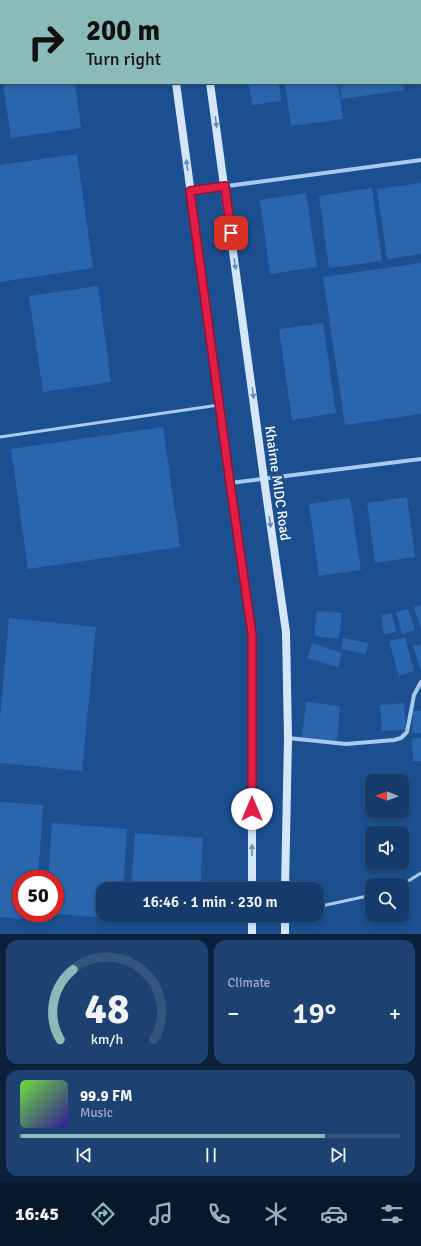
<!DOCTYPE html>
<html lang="en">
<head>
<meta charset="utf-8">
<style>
  body { margin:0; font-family:Signika,sans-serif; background:#1d4271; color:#f1f3f6; height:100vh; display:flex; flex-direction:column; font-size:15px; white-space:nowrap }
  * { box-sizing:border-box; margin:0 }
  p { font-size:13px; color:#9dadc1 }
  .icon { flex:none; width:22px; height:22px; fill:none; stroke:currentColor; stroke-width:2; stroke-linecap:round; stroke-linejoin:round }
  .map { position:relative; height:934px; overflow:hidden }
  .side { display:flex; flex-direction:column; gap:6px; padding:6px; background:#0b203b; flex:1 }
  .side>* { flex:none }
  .guide { position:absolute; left:0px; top:0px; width:421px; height:84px; box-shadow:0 2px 6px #0003,0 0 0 1px #33557e; background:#8bbbb9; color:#111; overflow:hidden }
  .needle { width:26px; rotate:271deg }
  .controls { position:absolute; left:365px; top:774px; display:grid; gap:8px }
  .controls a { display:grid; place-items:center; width:44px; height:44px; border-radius:8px; background:#143b6b; box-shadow:0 2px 6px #0003,0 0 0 1px #33557e; font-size:20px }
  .speed { position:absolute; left:12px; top:870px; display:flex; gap:8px; font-size:20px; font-weight:700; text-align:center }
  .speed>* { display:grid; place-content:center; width:52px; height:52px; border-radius:50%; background:#143b6b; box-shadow:0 2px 6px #0003,0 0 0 1px #33557e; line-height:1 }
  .speed .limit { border:6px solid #d22; background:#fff; color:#111 }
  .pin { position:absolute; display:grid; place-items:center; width:34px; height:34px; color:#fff; margin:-17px; border-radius:8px; box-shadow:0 2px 6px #0006 }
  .me { position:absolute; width:44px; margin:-22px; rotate:0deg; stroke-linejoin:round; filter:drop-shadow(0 0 3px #0008) }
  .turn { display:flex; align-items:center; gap:14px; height:84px; padding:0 20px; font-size:18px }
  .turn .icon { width:52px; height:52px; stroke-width:2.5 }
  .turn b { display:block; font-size:28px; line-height:34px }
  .big { font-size:30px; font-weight:600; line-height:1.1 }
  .side .card { flex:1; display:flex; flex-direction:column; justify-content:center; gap:6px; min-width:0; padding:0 14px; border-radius:12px; background:#1d4271 }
  .side .dial { align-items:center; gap:0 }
  .dial svg { height:104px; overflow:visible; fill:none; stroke:#33557e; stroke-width:7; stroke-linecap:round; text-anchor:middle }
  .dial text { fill:#f1f3f6; stroke:none }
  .song { display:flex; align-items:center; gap:12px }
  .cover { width:48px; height:48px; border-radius:6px; background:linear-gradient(135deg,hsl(100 70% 55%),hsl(250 70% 35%)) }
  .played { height:4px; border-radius:2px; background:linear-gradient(90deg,#8bbbb9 80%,#33557e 80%) }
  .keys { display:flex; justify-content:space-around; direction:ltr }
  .heat { display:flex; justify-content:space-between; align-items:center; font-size:22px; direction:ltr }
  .side .tiles { flex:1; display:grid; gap:6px; grid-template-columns:1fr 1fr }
  .card:last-child { grid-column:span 2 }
  .trip { position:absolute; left:96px; top:882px; width:228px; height:40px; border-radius:12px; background:#143b6b; box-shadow:0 2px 6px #0003,0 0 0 1px #33557e; font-weight:600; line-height:40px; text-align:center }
  .menu { display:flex; height:64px; justify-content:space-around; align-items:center; background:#08182b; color:#9dadc1 }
  .menu .icon { width:28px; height:28px }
  .menu .active { color:#8bbbb9 }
  .menu b { font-size:18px; color:#f1f3f6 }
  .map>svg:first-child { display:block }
  .building { fill:#2a66ad }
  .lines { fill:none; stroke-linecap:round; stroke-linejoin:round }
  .lane { stroke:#a9c9ee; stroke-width:3 }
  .street { stroke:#a9c9ee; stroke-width:4 }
  .secondary { stroke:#d6e6fa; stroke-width:8 }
  .oneway { fill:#668bba }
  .route-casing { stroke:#92132f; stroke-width:10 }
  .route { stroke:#e11d48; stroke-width:7 }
  .labels { text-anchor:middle; stroke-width:4; stroke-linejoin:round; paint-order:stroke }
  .street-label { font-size:14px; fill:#fff; stroke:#1b4f8f }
</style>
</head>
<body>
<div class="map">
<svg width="421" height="934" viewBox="0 0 421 934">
  <rect width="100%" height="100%" fill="#1b4f8f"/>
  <!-- building -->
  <g class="building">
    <path d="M 3,83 L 75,83 L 81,128 L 11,138 Z"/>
    <path d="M 249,83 L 279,83 L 281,101 L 252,105 Z"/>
    <path d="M 285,83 L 338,83 L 343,119 L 291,126 Z"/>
    <path d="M 340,83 L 403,83 L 404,90 L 342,99 Z"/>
    <path d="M 77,154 L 93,268 L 0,282 L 0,165 Z"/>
    <path d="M 421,183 L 421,254 L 387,259 L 377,189 Z"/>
    <path d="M 372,188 L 382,261 L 329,268 L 319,196 Z"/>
    <path d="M 306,193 L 317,267 L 270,274 L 260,200 Z"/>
    <path d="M 421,263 L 421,414 L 345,425 L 323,277 Z"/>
    <path d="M 98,286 L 111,382 L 43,392 L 29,296 Z"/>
    <path d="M 323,323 L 336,413 L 292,420 L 279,329 Z"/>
    <path d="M 163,427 L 180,547 L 28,569 L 11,449 Z"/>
    <path d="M 407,497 L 415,557 L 375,563 L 367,503 Z"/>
    <path d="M 350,498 L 361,570 L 319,576 L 309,504 Z"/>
    <path d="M 421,605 L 421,629 L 414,607 Z"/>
    <path d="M 408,609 L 415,630 L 402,634 L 396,612 Z"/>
    <path d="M 317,611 L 342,613 L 339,639 L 314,636 Z"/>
    <path d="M 392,613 L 396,632 L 384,634 L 381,615 Z"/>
    <path d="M 9,618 L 96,627 L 82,771 L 0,763 L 0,718 Z"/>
    <path d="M 405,637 L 414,671 L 399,676 L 389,641 Z"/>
    <path d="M 343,638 L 368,643 L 366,654 L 341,649 Z"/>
    <path d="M 312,643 L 342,653 L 338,667 L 307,658 Z"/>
    <path d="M 421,644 L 421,671 L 413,646 Z"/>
    <path d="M 306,702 L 340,706 L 337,741 L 302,737 Z"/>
    <path d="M 404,703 L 406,730 L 382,731 L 380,705 Z"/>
    <path d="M 413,711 L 421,711 L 421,733 L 412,733 Z"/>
    <path d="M 412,738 L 421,738 L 421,761 L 413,761 Z"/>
    <path d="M 0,802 L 43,805 L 38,879 L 21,879 L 21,913 L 35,913 L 35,920 L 0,917 Z"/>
    <path d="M 52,823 L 127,829 L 123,889 L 103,889 L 103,915 L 121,915 L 121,919 L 55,914 L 55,879 L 48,879 Z"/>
    <path d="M 135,833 L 203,838 L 200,889 L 131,889 Z"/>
    <path d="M 129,915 L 198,915 L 197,923 L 129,918 Z"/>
  </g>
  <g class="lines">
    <!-- lane -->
    <g class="lane">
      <path d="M 0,437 L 219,405"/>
      <path d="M 402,885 L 421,873"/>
      <path d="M 317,907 L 372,895"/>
    </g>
    <!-- street -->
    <g class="street">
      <path d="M 190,191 L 421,160"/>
      <path d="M 230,483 L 421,459"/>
      <path d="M 288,738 L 346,744 L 394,740 L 401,738 L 407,732 L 414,695 L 421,682"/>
    </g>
    <!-- secondary -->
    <g class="secondary">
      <path d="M 165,0 L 165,1"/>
      <path d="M 199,0 L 199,1"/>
      <path d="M 176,83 L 230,483 L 252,634 L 252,889"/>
      <path d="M 210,83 L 264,479 L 286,632 L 288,738 L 285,889"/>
      <path d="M 252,934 L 252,915"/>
      <path d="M 285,934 L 285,915"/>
    </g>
  </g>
  <!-- one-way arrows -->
  <defs><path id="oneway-solid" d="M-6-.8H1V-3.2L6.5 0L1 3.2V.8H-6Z"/></defs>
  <g class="oneway">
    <use href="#oneway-solid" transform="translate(216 122) rotate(82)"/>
    <use href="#oneway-solid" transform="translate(187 165) rotate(-98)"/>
    <use href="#oneway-solid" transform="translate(235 264) rotate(82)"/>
    <use href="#oneway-solid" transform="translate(253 393) rotate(82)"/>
    <use href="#oneway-solid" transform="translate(270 522) rotate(82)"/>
    <use href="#oneway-solid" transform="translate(252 850) rotate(-90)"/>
  </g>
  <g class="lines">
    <defs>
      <path id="route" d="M 231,233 L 225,186 L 190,191 L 230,483 L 252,634 L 252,809"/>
    </defs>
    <!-- route casing -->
    <use href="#route" class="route-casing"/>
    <!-- route -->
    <use href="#route" class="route"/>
  </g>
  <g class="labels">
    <!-- street labels -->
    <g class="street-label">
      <text transform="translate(278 483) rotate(82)" y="5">Khairne MIDC Road</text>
    </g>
  </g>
</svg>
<div class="controls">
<a><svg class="needle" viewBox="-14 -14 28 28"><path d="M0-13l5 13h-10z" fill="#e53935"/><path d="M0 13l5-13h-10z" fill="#9dadc1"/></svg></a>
<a><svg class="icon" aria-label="sound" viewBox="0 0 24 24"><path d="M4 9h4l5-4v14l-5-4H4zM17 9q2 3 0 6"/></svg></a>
<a><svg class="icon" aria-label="search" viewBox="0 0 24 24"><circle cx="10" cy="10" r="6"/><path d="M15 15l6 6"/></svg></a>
</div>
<div class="speed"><div class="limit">50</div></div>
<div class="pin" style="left:231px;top:233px;background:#d93025"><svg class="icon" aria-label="arrive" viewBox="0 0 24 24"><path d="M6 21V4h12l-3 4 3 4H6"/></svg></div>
<svg class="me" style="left:252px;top:809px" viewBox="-20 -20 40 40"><circle r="19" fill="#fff"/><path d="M0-13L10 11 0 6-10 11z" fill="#e11d48"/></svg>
<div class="trip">16:46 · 1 min · 230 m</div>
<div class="guide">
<div class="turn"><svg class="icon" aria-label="right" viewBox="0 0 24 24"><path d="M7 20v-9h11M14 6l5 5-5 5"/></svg><div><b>200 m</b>Turn right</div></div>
</div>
</div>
<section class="side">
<div class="tiles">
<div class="card dial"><svg viewBox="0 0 100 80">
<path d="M14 69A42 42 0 1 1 86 69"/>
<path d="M14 69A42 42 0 0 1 24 15" stroke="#8bbbb9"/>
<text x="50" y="56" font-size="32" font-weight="700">48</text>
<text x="50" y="72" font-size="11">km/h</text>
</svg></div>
<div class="card"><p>Climate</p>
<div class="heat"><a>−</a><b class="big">19°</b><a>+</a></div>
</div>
<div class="card">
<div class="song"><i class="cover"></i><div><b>99.9 FM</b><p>Music</p></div></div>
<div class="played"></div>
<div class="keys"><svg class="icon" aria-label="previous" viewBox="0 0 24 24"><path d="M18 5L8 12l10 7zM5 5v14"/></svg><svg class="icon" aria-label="pause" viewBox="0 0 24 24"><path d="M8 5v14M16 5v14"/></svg><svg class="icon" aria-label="next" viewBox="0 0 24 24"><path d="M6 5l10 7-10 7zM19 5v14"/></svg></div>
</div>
</div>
</section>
<nav class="menu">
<b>16:45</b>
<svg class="icon active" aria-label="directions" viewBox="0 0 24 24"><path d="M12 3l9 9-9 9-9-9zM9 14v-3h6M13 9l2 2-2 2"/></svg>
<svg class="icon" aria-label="music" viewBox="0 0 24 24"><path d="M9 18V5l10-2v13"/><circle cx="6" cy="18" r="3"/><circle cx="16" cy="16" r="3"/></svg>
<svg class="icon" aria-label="phone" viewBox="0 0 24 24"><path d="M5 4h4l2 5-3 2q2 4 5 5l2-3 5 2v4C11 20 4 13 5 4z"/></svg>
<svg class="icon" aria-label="climate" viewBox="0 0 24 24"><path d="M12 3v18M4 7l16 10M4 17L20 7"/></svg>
<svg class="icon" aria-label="car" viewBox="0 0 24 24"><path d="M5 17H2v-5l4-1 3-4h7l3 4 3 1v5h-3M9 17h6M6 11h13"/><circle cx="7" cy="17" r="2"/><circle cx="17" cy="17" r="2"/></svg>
<svg class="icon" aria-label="filters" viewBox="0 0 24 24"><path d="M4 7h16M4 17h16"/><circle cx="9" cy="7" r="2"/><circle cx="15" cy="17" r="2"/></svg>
</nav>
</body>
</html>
